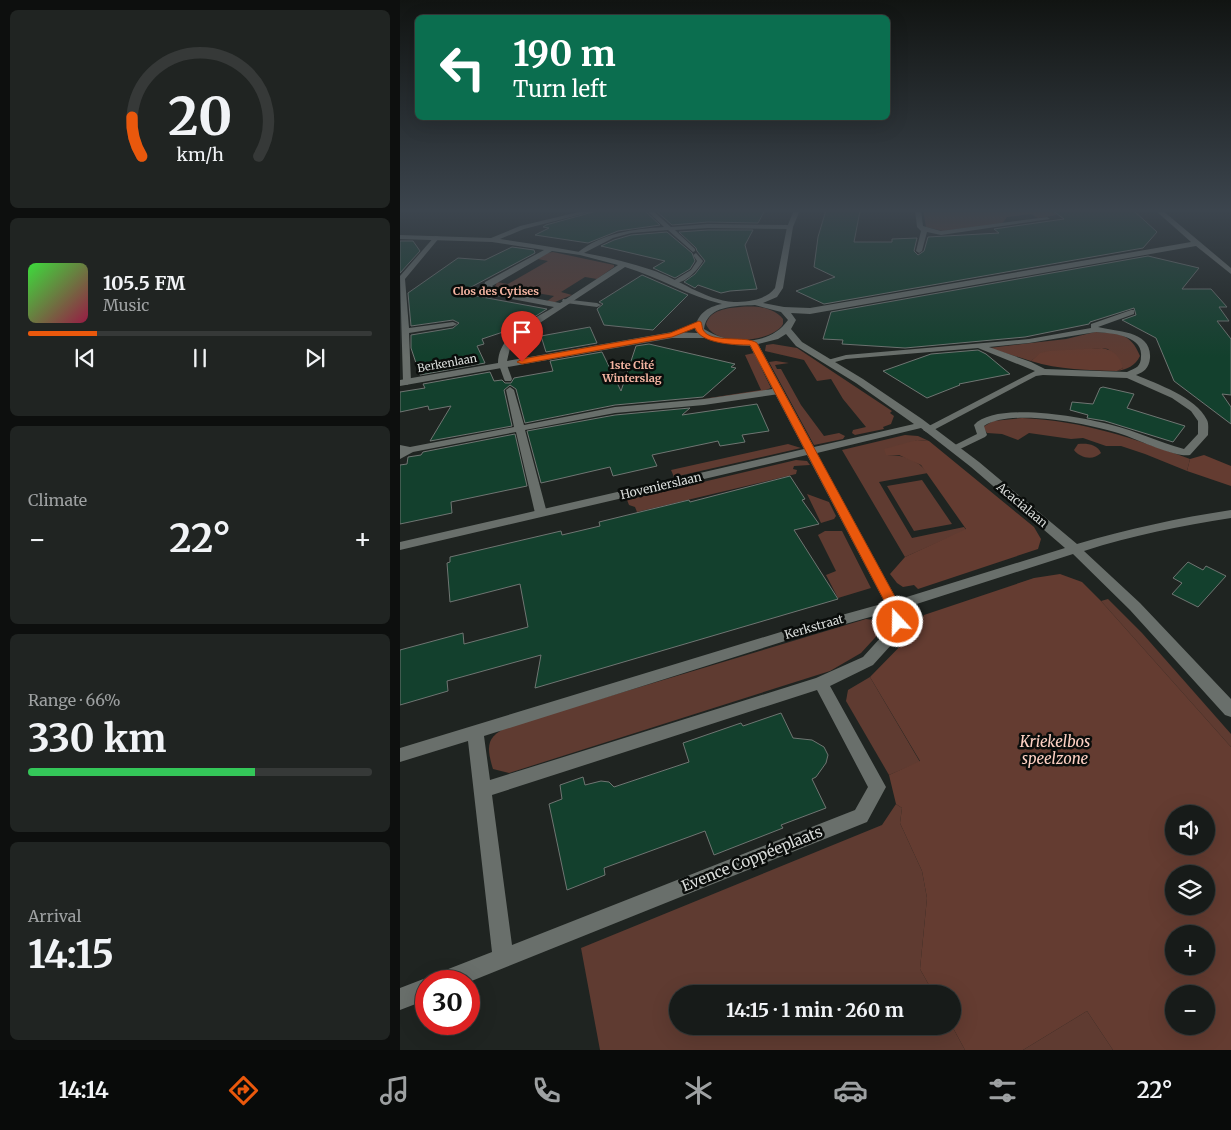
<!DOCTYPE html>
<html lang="en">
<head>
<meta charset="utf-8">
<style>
  body { margin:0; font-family:Merriweather,serif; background:#202422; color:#f1f3f6; height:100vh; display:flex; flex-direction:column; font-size:19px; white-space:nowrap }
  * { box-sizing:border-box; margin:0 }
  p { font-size:16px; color:#9ea1a2 }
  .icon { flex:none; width:28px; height:28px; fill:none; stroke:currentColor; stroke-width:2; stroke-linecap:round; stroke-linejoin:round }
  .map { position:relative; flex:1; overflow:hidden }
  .side { display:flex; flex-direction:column; gap:10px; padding:10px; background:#0d0f0e; width:400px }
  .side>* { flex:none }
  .guide { position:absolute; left:15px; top:15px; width:475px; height:105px; border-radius:8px; box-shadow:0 5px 20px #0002,0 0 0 1px #363938; background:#0b6e4f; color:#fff; overflow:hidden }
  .tools { position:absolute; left:765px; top:805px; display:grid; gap:10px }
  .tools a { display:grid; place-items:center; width:50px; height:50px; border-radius:50%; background:#171b19; box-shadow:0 5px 20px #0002,0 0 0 1px #363938; font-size:25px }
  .speed { position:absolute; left:15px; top:970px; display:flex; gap:10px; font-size:25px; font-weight:700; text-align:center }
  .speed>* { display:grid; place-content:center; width:65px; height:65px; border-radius:50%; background:#171b19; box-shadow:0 5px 20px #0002,0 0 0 1px #363938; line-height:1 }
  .speed .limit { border:8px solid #d22; background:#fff; color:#111 }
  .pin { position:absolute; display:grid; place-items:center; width:42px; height:42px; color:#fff; margin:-51px -21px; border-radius:50% 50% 50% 0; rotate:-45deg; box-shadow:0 0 5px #0007 }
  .pin .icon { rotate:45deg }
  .me { position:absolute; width:55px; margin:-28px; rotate:339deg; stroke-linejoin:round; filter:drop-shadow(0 0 4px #0008) }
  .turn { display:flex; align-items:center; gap:18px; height:105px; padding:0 15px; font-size:22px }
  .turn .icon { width:65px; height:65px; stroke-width:2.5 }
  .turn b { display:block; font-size:35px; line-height:42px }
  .big { font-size:38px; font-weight:700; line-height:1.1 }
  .side .widget { flex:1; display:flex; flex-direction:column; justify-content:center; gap:8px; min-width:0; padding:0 18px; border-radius:8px; background:#202422 }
  .side .dial { align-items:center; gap:0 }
  .dial svg { height:130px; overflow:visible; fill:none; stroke:#363938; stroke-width:7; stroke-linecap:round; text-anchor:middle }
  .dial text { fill:#f1f3f6; stroke:none }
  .song { display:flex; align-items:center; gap:15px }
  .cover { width:60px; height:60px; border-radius:8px; background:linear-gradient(135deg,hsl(120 70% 55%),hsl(340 70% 35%)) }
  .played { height:5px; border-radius:2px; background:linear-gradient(90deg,#ea580c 20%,#363938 20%) }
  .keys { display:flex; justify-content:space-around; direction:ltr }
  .heat { display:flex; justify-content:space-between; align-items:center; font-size:28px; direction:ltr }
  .charge { height:8px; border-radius:4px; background:linear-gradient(90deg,#34c759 66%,#363938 0) }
  .trip { position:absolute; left:269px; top:985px; width:292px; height:50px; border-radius:25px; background:#171b19; box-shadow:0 5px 20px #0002,0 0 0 1px #363938; font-weight:700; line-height:50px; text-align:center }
  .tabs { display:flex; height:80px; justify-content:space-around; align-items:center; background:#090b0a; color:#9ea1a2 }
  .tabs .icon { width:35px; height:35px }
  .tabs .active { color:#ea580c }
  .tabs b { font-size:22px; color:#f1f3f6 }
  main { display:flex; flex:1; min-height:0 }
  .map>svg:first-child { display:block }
  .green { fill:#5f3b31 }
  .forest { fill:#643c31; fill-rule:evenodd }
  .building { fill:#13402d; stroke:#6f7572 }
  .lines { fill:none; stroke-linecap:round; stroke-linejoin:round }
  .lane { fill:#696f6b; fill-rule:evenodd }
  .street { fill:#696f6b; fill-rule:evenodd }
  .route { fill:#ea580c; stroke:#983908 }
  .labels { text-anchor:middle; stroke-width:5; stroke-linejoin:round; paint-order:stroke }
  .far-neighbourhood-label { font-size:11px; font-weight:bold; fill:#f5b5a2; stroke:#0a0d0b }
  .far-street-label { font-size:11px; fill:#d9dcda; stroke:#0a0d0b }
  .street-label { font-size:12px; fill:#d9dcda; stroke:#0a0d0b }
  .near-park-label { font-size:15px; font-style:italic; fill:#fed1c4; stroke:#0a0d0b }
  .near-street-label { font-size:15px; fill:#d9dcda; stroke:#0a0d0b }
</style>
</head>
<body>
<main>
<section class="side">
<div class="widget dial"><svg viewBox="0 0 100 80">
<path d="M14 69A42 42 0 1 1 86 69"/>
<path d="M14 69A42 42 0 0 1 8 45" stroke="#ea580c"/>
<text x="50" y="56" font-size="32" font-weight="700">20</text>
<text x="50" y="72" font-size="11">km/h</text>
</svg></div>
<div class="widget">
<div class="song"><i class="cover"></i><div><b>105.5 FM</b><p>Music</p></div></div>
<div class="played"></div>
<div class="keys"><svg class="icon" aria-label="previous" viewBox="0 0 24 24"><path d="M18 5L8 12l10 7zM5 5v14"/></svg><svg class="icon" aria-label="pause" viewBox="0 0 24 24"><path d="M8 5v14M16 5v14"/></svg><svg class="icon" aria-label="next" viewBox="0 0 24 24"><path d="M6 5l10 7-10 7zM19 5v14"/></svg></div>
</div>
<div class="widget"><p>Climate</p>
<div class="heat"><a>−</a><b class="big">22°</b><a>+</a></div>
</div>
<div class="widget"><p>Range · 66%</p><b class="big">330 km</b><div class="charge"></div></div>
<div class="widget"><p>Arrival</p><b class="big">14:15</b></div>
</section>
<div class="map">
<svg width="831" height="1050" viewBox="0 0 831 1050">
  <rect width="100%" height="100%" fill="#1f2421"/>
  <!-- green -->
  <g class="green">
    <path d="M 523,210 L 650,210 L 657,215 L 638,218 L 631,214 L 607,217 L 602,224 L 543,231 L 526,227 Z"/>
    <path d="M 153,252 L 214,265 L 214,267 L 197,279 L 185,277 L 161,292 L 172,295 L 155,302 L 146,302 L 154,296 L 131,292 L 122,297 L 99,292 L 94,289 L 97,282 L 108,284 L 148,261 L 138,259 L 147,253 Z"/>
    <path d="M 340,307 C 355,306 372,306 383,319 L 383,324 C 372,343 314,347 306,324 C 310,310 327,308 340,307 Z"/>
    <path d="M 695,332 C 718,333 731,333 740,356 C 735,366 728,369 717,371 L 723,368 L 708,349 L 702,348 L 640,354 L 631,361 L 589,348 L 666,339 Z"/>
    <path d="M 373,344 L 397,348 L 492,411 L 490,413 L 494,416 L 491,424 L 483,427 L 484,429 L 455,435 L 452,433 L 453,430 L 466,427 L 443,399 L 431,379 L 417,381 L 404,360 L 365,351 L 366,345 Z"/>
    <path d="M 354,353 L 371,388 L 361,392 L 296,400 L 361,390 L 345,355 Z"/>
    <path d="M 376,361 L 389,363 L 375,365 L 377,369 L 381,369 L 401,405 L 424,436 L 439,433 L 445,436 L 443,439 L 414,445 L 369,362 Z"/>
    <path d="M 622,418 C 684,421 732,438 790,459 L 787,471 L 745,454 L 721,446 L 706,446 L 683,438 L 671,439 L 629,433 L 618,440 L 602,434 L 587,433 L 583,427 L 593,421 Z"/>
    <path d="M 505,435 L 518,436 L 529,441 L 517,440 L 487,455 C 503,455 517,459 528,473 L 479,482 L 512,538 L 564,527 L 566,530 L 505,557 L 442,450 Z"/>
    <path d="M 388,444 L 401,448 L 274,477 L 271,470 Z"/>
    <path d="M 678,444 C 687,443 697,444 701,453 C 693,461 680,458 674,450 Z"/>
    <path d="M 396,460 L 407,461 L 410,465 L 394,466 L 393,469 L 397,470 L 396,474 L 237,512 L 235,507 L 229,505 L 227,500 Z"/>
    <path d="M 522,480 L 552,524 L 514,531 L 487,486 Z"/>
    <path d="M 407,494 L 429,502 L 436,516 L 434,519 L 421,523 Z"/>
    <path d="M 425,531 L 442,531 L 471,588 L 438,598 L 426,575 L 436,571 L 418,535 Z"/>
    <path d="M 708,599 L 742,633 L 831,734 L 831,747 L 701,601 Z"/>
    <path d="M 466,619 L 481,621 L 484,628 L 461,653 L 430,671 L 109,773 L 93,769 C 86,746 86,736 110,726 Z"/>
    <path d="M 470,677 L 520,762 L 489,775 L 446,701 L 448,690 Z"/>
    <path d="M 496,804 L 502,808 L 500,823 L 522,871 L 527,898 L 520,969 L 534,994 L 278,994 L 278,1026 L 552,1026 L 565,1050 L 200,1050 L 181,948 L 482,825 Z"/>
    <path d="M 687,1011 L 713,1050 L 623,1050 Z"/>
  </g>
  <!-- forest -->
  <g class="forest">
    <path d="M 702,348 C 713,350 720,356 723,368 L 717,371 C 688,370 659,370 631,361 L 640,353 L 649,351 Z"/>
    <path d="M 517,440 L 529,441 L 634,527 L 641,539 L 638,549 L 518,589 L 514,585 L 503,587 L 497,583 L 490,574 L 505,557 L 566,529 L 521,465 L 499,455 L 486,455 L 484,449 Z"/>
    <path d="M 804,455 L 831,466 L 831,486 L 787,471 L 790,459 Z"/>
    <path d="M 660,574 L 682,582 L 701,601 L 831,747 L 831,1050 L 713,1050 L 687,1011 L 623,1050 L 565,1050 L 552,1026 L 552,994 L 534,994 L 520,969 L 527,898 L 522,871 L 500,823 L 502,808 L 496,804 L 489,775 L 520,761 L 470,677 L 513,633 L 524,615 L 634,578 ZM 774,814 L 806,814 L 806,846 L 774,846 ZM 774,874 L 806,874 L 806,906 L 774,906 ZM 774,934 L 806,934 L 806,966 L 774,966 ZM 774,994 L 806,994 L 806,1026 L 774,1026 Z"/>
  </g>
  <!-- building -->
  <g class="building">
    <path d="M 200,210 L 244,210 L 260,225 L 218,231 L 188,243 L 135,235 L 149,228 L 143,227 L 146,225 Z"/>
    <path d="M 255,210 L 365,210 L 358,223 L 308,222 L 272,225 Z"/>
    <path d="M 426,210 L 460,211 L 454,242 L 492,242 L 492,239 L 517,238 L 514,251 L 518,255 L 524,251 L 528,237 L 599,233 L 594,229 L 664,219 L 652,210 L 733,210 L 757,232 L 743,248 L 424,304 L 396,291 L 435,277 L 414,267 L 418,237 Z"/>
    <path d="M 308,230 L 353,230 L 345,245 L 357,289 L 330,291 L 321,293 L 298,285 L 295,288 L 284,282 L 295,274 L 305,261 L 297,251 L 296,248 L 279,232 Z"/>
    <path d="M 267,232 L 292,253 L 295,261 L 290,269 L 275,278 L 253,268 L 265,261 L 201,246 L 214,240 L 231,235 Z"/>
    <path d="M 0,241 L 13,241 L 20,251 L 0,273 Z"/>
    <path d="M 112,247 L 134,250 L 135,253 L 60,293 L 147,309 L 118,327 L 82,339 L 84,344 L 77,346 L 85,363 L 20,375 L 11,348 L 11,335 L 53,328 L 59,323 L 53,320 L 11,326 L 8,293 L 58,258 L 85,260 Z"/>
    <path d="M 748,256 L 799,268 L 782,289 L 811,289 L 827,307 L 819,307 L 829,321 L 817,321 L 831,339 L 831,395 L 822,394 L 831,407 L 831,424 L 774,381 L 756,338 L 722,320 L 736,315 L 734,308 L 690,322 L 689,324 L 625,337 L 505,348 L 442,344 L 443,340 L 423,339 L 431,312 Z"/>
    <path d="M 242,275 L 288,295 L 253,330 L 204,325 L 197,309 L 203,304 L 199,302 Z"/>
    <path d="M 190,327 L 197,343 L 146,352 L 141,336 Z"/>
    <path d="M 249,344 L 335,364 L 331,367 L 336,368 L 303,397 L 215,405 L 125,423 L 116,389 L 110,385 L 104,390 L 112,426 L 30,441 L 51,406 L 29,410 L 28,406 L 0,412 L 0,392 L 25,388 L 23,384 L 90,372 L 94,381 L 102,380 L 105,383 L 111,383 L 114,378 L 153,371 L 150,361 L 202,352 L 221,391 L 236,346 Z"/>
    <path d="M 578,350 L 586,354 L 610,374 L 559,384 L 560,385 L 527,398 L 483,371 L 531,354 Z"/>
    <path d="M 703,387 L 734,394 L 727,408 L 785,426 L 773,442 L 705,421 L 687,418 L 688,415 L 670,410 L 672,402 L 693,404 L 700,388 Z"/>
    <path d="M 357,404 L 369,431 L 342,435 L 345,442 L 320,446 L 318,441 L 252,455 L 257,466 L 213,476 L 210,467 L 141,483 L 127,431 L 215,415 L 290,408 L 282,415 Z"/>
    <path d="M 115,434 L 127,486 L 51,502 L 52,513 L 0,524 L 0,465 L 7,464 L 8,457 L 21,455 L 23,452 Z"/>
    <path d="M 390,476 L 405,499 L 402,500 L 419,524 L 394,530 L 438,599 L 135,688 L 141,655 L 47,681 L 48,691 L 0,705 L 0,650 L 63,633 L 64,644 L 128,627 L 120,584 L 50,602 L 47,563 L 50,562 L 50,557 L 161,531 L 162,535 L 200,526 L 199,522 L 289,500 L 290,502 Z"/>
    <path d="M 788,562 L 803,570 L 806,566 L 826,576 L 798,607 L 772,594 L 782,583 L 773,578 Z"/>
    <path d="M 381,713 L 393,738 L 412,740 L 424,747 L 428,755 L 426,763 L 416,777 L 412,779 L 426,808 L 381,825 L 383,828 L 314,855 L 305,831 L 204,868 L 205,875 L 167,890 L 149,804 L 162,799 L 160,785 L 183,777 L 185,785 L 201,781 L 209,782 L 214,787 L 289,762 L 283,743 L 341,723 L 343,726 Z"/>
  </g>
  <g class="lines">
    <!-- lane -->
    <g class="lane">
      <path d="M 246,210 L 252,210 L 271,227 L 308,224 L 390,225 L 393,227 L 390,229 L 308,228 L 275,230 L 295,249 L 295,251 L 293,252 L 268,230 L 231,233 L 213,238 L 182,254 L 177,253 C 202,233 233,229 264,227 Z"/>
      <path d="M 515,210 L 521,210 L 523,226 L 541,231 L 647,217 L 650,219 L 541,235 L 527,232 L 522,251 L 519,253 L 516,251 L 521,231 L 517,227 Z"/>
      <path d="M 35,236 L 40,237 L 5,279 L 9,328 L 53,322 L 57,324 L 53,326 L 9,333 L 11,382 L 7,385 L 3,382 L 0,276 Z"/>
      <path d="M 296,253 L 303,261 C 297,271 285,284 273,283 L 273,281 L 291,270 L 297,261 L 293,255 Z"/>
      <path d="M 163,299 L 197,303 L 201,305 L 197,307 L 166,303 L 162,301 Z"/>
      <path d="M 731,310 L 734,310 L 734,314 L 698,327 C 716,332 752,330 750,358 C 749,368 744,372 736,375 C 757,384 796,397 807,420 C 809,424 808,430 808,435 L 790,455 C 778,458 740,441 727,436 C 697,425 612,407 584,426 L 587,435 L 585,437 L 558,450 L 554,451 L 549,448 L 577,434 L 574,425 C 596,401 682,417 712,425 C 736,431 759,442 784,449 L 798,434 L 798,421 L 791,411 L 772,398 L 727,378 L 643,375 L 636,376 L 528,433 L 523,430 L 525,428 L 635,371 L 578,348 L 446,359 L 428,364 L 424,361 L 446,355 L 629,339 L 691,328 L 691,324 ZM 696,332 C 710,333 743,335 741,356 C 741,367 736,368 727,372 L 645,369 L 631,362 L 589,347 L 629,343 Z"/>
      <path d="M 103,362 L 107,365 L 112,379 L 111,381 L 105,381 L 104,379 L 99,365 Z"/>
      <path d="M 110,387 L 114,390 L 124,425 L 215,407 L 304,399 L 379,388 L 383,391 L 379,394 L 304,405 L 215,413 L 125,430 L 147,513 L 141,516 L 135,513 L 116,432 L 13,452 L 0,459 L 0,445 L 10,447 L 114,427 L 106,390 Z"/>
    </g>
    <!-- street -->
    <g class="street">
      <path d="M 187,210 L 198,210 L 124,229 L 100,239 C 152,247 203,254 252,270 C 279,279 304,300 334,302 C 348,302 366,300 375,288 L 387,227 L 394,210 L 400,210 L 393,227 L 383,288 L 377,297 L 363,303 L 384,307 L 410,308 L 791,242 L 755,210 L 762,210 L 831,268 L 831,274 L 796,246 L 410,314 L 391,313 L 396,320 L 391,329 L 402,342 L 463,379 L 522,419 L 579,462 L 677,544 C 728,529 778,518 831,510 L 831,518 C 781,526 733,535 684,551 L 740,603 L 831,699 L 831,717 L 825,715 L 730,610 L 673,554 L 501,609 L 505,621 L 492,644 L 473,665 L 430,686 L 486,787 L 467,822 L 69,982 L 35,981 L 38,973 L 92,952 L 68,741 L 0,762 L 0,748 L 384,631 L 485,603 L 407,455 L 0,550 L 0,542 L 404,449 L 350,346 L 334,345 L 307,338 L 272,338 L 0,386 L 0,380 L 98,363 C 98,334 133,320 154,307 L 91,295 L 84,287 L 85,282 L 144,250 L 92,242 L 0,239 L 0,235 L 91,238 L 120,226 ZM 152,251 L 180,255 L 218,265 L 160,303 L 97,291 L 92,286 ZM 225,267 C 259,277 288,296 322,304 C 307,307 297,314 295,330 L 298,333 L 272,332 L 107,361 L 110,348 L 120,336 ZM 355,305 L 381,312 L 388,320 C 369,347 329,345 304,329 C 307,305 336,306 355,305 ZM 386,334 L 396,346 L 456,383 L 514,424 L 414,447 L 358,344 L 378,339 ZM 521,428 L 571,467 L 665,548 L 497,600 L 417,453 ZM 488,612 L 491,621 L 482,636 L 463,657 L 416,678 L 90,780 L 84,736 L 385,641 ZM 417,690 L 468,787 L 455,810 L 112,945 L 92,795 Z"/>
      <path d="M 26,978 L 33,981 L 26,981 L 26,1000 L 0,1010 L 0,988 Z"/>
    </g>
  </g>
  <!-- sky -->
  <linearGradient id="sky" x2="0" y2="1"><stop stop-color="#111412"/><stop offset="0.59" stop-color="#3c454e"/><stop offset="1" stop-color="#3c454e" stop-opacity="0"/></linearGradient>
  <rect width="831" height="357" fill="url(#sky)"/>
  <!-- route -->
  <path class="route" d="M 299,321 L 301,322 C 302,324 302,327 303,330 C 311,344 346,335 357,343 L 500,606 L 504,622 L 502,625 L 493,625 L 487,606 L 350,345 C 335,345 301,344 295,328 L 272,337 L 122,364 L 117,362 L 122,359 L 270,333 Z"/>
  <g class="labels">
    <!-- far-neighbourhood labels -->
    <g class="far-neighbourhood-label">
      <text x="96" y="295">Clos des Cytises</text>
      <text x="232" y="369">1ste Cité<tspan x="232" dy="13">Winterslag</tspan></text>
    </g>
    <!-- far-street labels -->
    <g class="far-street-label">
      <text transform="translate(47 363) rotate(-10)" y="4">Berkenlaan</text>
    </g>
    <!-- street labels -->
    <g class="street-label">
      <text transform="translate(261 486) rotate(-13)" y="4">Hovenierslaan</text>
      <text transform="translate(622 505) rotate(40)" y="4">Acacialaan</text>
      <text transform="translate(414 627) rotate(-16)" y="4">Kerkstraat</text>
    </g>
    <!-- near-park labels -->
    <g class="near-park-label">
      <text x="655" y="747">Kriekelbos<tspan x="655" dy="17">speelzone</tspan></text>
    </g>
    <!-- near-street labels -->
    <g class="near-street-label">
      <text transform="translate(352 859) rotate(-22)" y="5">Evence Coppéeplaats</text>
    </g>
  </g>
</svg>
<div class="tools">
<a><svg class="icon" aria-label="sound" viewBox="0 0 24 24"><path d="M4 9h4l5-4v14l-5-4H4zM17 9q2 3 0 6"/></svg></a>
<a><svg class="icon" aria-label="layers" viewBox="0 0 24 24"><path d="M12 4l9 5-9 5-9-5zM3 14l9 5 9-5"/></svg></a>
<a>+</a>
<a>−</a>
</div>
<div class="speed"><div class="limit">30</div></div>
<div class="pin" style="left:122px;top:362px;background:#d93025"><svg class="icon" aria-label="arrive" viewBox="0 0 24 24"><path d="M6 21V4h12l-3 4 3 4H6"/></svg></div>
<svg class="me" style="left:498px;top:622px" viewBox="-20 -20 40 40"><circle r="17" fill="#ea580c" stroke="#fff" stroke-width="3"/><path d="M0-11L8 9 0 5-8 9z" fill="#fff"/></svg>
<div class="trip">14:15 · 1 min · 260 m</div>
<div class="guide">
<div class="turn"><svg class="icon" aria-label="left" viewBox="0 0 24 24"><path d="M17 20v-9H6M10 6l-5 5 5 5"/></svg><div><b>190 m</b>Turn left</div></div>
</div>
</div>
</main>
<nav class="tabs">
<b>14:14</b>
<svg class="icon active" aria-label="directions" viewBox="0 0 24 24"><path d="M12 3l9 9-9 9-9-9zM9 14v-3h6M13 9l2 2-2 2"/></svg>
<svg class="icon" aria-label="music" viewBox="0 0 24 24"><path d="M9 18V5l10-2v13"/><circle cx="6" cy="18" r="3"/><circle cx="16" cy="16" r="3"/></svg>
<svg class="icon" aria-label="phone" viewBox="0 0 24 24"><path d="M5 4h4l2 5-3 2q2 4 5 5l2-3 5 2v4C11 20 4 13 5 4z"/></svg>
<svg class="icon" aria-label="climate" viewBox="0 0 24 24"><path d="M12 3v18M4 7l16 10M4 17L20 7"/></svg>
<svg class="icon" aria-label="car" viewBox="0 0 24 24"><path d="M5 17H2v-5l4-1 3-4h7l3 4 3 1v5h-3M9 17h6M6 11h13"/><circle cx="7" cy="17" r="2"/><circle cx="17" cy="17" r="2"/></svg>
<svg class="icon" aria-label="filters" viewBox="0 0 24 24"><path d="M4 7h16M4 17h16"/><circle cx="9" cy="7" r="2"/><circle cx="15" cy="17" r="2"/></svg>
<b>22°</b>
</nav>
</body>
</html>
